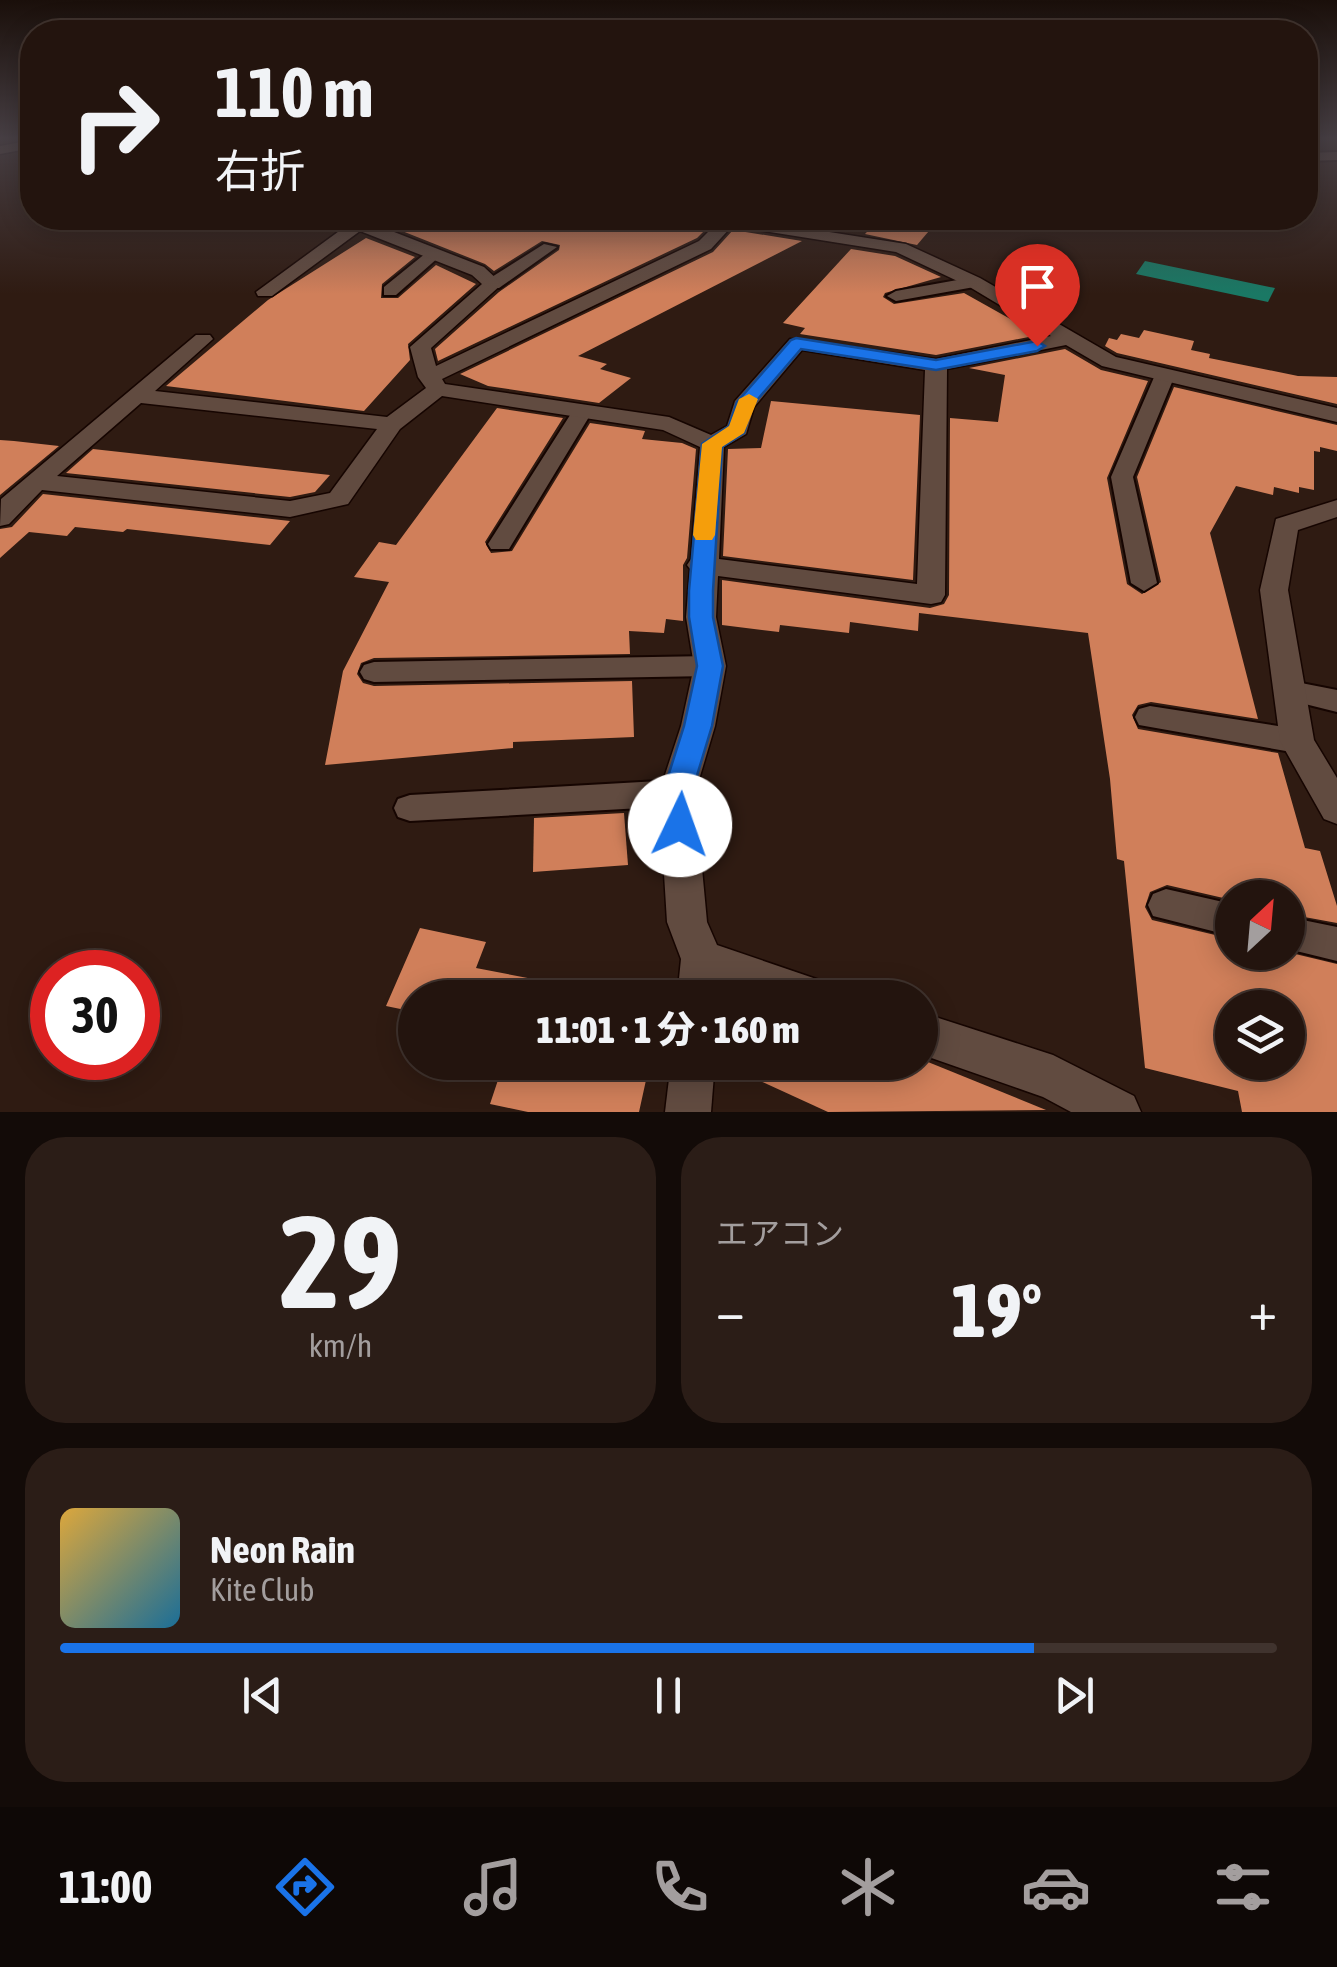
<!DOCTYPE html>
<html lang="ja">
<head>
<meta charset="utf-8">
<style>
  body { margin:0; font-family:"Asap Condensed","Noto Sans JP",sans-serif; background:#2b1d17; color:#f1f3f6; height:100vh; display:flex; flex-direction:column; font-size:38px; white-space:nowrap }
  * { box-sizing:border-box; margin:0 }
  p { font-size:32px; color:#a39e9e }
  .icon { flex:none; width:55px; height:55px; fill:none; stroke:currentColor; stroke-width:2; stroke-linecap:round; stroke-linejoin:round }
  .map { position:relative; height:1112px; overflow:hidden }
  .panel { display:flex; flex-direction:column; gap:25px; padding:25px; background:#130b08; flex:1 }
  .panel>* { flex:none }
  .guide { position:absolute; left:20px; top:20px; width:1298px; height:210px; border-radius:40px; box-shadow:0 5px 25px #0003,0 0 0 2px #40332e; background:#23140e; color:#f1f3f6; overflow:hidden }
  .needle { width:65px; rotate:26deg }
  .tools { position:absolute; left:1215px; top:880px; display:grid; gap:20px }
  .tools a { display:grid; place-items:center; width:90px; height:90px; border-radius:50%; background:#23140e; box-shadow:0 5px 25px #0003,0 0 0 2px #40332e; font-size:50px }
  .speed { position:absolute; left:30px; top:950px; display:flex; gap:20px; font-size:50px; font-weight:700; text-align:center }
  .speed>* { display:grid; place-content:center; width:130px; height:130px; border-radius:50%; background:#23140e; box-shadow:0 5px 25px #0003,0 0 0 2px #40332e; line-height:1 }
  .speed .limit { border:15px solid #d22; background:#fff; color:#111 }
  .pin { position:absolute; display:grid; place-items:center; width:85px; height:85px; color:#fff; margin:-102px -42px; border-radius:50% 50% 50% 0; rotate:-45deg; box-shadow:0 0 10px #0007 }
  .pin .icon { rotate:45deg }
  .me { position:absolute; width:110px; margin:-55px; rotate:3deg; stroke-linejoin:round; filter:drop-shadow(0 0 8px #0008) }
  .turn { display:flex; align-items:center; gap:35px; height:210px; padding:0 30px; font-size:45px }
  .turn .icon { width:130px; height:130px; stroke-width:2.5 }
  .turn b { display:block; font-size:70px; line-height:85px }
  .big { font-size:75px; font-weight:800; line-height:1.1 }
  .panel .card { flex:1; display:flex; flex-direction:column; justify-content:center; gap:15px; min-width:0; padding:0 35px; border-radius:40px; background:#2b1d17 }
  .panel .dial { align-items:center; gap:0 }
  .dial b { font-size:130px; line-height:1 }
  .song { display:flex; align-items:center; gap:30px }
  .cover { width:120px; height:120px; border-radius:15px; background:linear-gradient(135deg,hsl(40 70% 55%),hsl(200 70% 35%)) }
  .played { height:10px; border-radius:5px; background:linear-gradient(90deg,#1a73e8 80%,#40332e 80%) }
  .keys { display:flex; justify-content:space-around; direction:ltr }
  .heat { display:flex; justify-content:space-between; align-items:center; font-size:55px; direction:ltr }
  .panel .tiles { flex:1; display:grid; gap:25px; grid-template-columns:1fr 1fr }
  .card:last-child { grid-column:span 2 }
  .trip { position:absolute; left:398px; top:980px; width:540px; height:100px; border-radius:50px; background:#23140e; box-shadow:0 5px 25px #0003,0 0 0 2px #40332e; font-weight:800; line-height:100px; text-align:center }
  .tabs { display:flex; height:160px; justify-content:space-around; align-items:center; background:#0e0806; color:#a39e9e }
  .tabs .icon { width:70px; height:70px }
  .tabs .on { color:#1a73e8 }
  .tabs b { font-size:45px; color:#f1f3f6 }
  .map>svg:first-child { display:block }
  .water { fill:#1a7864 }
  .building { fill:#d07f5a; fill-rule:evenodd }
  .lines { fill:none; stroke-linecap:round; stroke-linejoin:round }
  .service-casing { stroke:#160501; stroke-width:4 }
  .minor-casing { stroke:#160501; stroke-width:3 }
  .service { fill:#614b40; fill-rule:evenodd }
  .minor { fill:#614b40; fill-rule:evenodd }
  .route { fill:#1a73e8; stroke:#114b97; stroke-width:2.5 }
  .slow { fill:#f59e0b }
</style>
</head>
<body>
<div class="map">
<svg width="1337" height="1112" viewBox="0 0 1337 1112">
  <rect width="100%" height="100%" fill="#2f1b12"/>
  <!-- water -->
  <path class="water" d="M 1145,261 L 1275,288 L 1268,302 L 1136,274 Z"/>
  <!-- building -->
  <g class="building">
    <path d="M 401,218 L 701,218 L 710,225 L 697,238 L 438,361 L 435,349 L 499,292 L 559,250 L 560,245 L 542,241 L 494,271 L 485,264 L 387,225 Z"/>
    <path d="M 880,218 L 940,218 L 917,245 L 865,234 Z"/>
    <path d="M 733,230 L 802,241 L 578,356 L 607,364 L 600,369 L 631,378 L 599,403 L 488,386 L 460,374 L 713,252 Z"/>
    <path d="M 366,238 L 415,257 L 382,284 L 381,298 L 398,298 L 436,265 L 476,284 L 408,344 L 410,360 L 364,411 L 166,386 L 268,300 Z"/>
    <path d="M 851,249 L 895,256 L 941,277 L 885,293 L 883,297 L 894,304 L 964,293 L 1039,335 L 936,355 L 800,334 L 805,328 L 783,323 Z"/>
    <path d="M 1144,330 L 1194,341 L 1191,350 L 1210,354 L 1209,358 L 1298,376 L 1337,377 L 1337,404 L 1117,353 L 1105,346 L 1109,338 L 1117,340 L 1121,334 L 1139,338 Z"/>
    <path d="M 1065,349 L 1101,370 L 1148,381 L 1107,478 L 1127,584 L 1142,594 L 1161,582 L 1137,477 L 1174,387 L 1337,425 L 1337,451 L 1320,447 L 1320,452 L 1314,451 L 1314,490 L 1299,487 L 1299,493 L 1274,487 L 1273,495 L 1236,486 L 1210,533 L 1258,719 L 1151,702 L 1138,705 L 1132,715 L 1138,729 L 1278,753 L 1305,848 L 1320,851 L 1337,906 L 1337,923 L 1288,914 L 1288,898 L 1232,900 L 1167,885 L 1150,892 L 1145,907 L 1152,920 L 1232,939 L 1232,952 L 1287,952 L 1337,964 L 1337,1112 L 1242,1112 L 1238,1091 L 1145,1068 L 1124,861 L 1117,859 L 1110,779 L 1088,633 L 919,613 L 918,631 L 850,622 L 849,633 L 780,625 L 779,632 L 722,625 L 722,580 L 930,608 L 944,604 L 949,595 L 950,418 L 998,422 L 1005,375 L 969,368 ZM 1232,1008 L 1288,1008 L 1288,1062 L 1232,1062 Z"/>
    <path d="M 771,401 L 920,415 L 913,580 L 723,556 L 728,449 L 761,448 Z"/>
    <path d="M 497,408 L 563,418 L 485,542 L 491,553 L 512,551 L 590,423 L 645,431 L 642,439 L 682,443 L 696,449 L 687,558 L 683,565 L 683,621 L 666,619 L 664,633 L 629,631 L 630,654 L 374,658 L 361,663 L 357,674 L 363,683 L 374,686 L 632,681 L 634,737 L 513,742 L 513,748 L 325,765 L 343,671 L 389,582 L 354,577 L 379,542 L 396,545 Z"/>
    <path d="M 0,440 L 14,441 L 59,446 L 0,495 Z"/>
    <path d="M 93,449 L 330,475 L 315,492 L 290,497 L 66,473 Z"/>
    <path d="M 43,494 L 290,521 L 270,545 L 127,529 L 123,532 L 75,527 L 67,536 L 29,532 L 0,558 L 0,529 L 12,527 Z"/>
    <path d="M 624,813 L 628,865 L 533,872 L 534,818 Z"/>
    <path d="M 420,928 L 486,942 L 476,968 L 632,998 L 415,998 L 415,1012 L 386,1006 Z"/>
    <path d="M 451,1062 L 650,1062 L 639,1112 L 528,1112 L 490,1104 L 499,1077 L 449,1067 Z"/>
    <path d="M 719,1062 L 928,1062 L 1046,1110 L 828,1112 Z"/>
  </g>
  <g class="lines">
    <defs>
      <g id="service">
        <path d="M 1337,152 L 1337,160 L 1305,161 L 1305,153 Z"/>
        <path d="M 544,244 L 557,247 L 499,288 L 487,288 L 487,280 Z"/>
        <path d="M 426,253 L 440,256 L 396,295 L 384,295 L 384,287 Z"/>
        <path d="M 974,277 L 982,282 L 980,286 L 896,301 L 887,296 L 896,291 Z"/>
        <path d="M 1165,369 L 1175,375 L 1133,477 L 1157,583 L 1144,591 L 1131,583 L 1111,477 L 1155,375 Z"/>
        <path d="M 582,406 L 592,412 L 512,544 L 509,549 L 491,549 L 488,544 L 572,412 Z"/>
        <path d="M 710,656 L 720,659 L 724,666 L 720,673 L 710,676 L 374,682 L 364,679 L 360,672 L 364,665 L 374,662 Z"/>
        <path d="M 1291,681 L 1337,690 L 1337,712 L 1281,698 L 1276,691 L 1281,684 Z"/>
        <path d="M 1150,706 L 1297,729 L 1308,733 L 1312,741 L 1308,749 L 1297,753 L 1139,725 L 1135,717 L 1139,709 Z"/>
        <path d="M 677,780 L 688,784 L 693,793 L 688,802 L 677,806 L 410,821 L 398,817 L 394,808 L 398,799 L 410,795 Z"/>
        <path d="M 1166,889 L 1232,904 L 1232,936 L 1153,916 L 1148,905 L 1153,894 Z"/>
        <path d="M 1288,917 L 1337,927 L 1337,961 L 1288,949 Z"/>
      </g>
      <g id="minor">
        <path d="M 32,140 L 32,148 L 0,154 L 0,146 Z"/>
        <path d="M 357,218 L 375,218 L 371,223 L 484,267 L 502,284 L 431,348 L 436,366 L 699,241 L 716,224 L 704,218 L 739,218 L 906,244 L 980,278 L 1116,357 L 1337,408 L 1337,422 L 1102,366 L 1066,345 L 947,369 L 945,595 L 941,602 L 931,604 L 718,576 L 716,617 L 726,666 L 715,726 L 695,793 L 707,922 L 717,945 L 831,984 L 837,998 L 758,998 L 720,984 L 719,998 L 677,998 L 681,959 L 667,922 L 659,793 L 681,726 L 694,666 L 686,617 L 690,569 L 687,565 L 691,559 L 700,447 L 663,430 L 442,396 L 400,429 L 348,504 L 290,517 L 42,490 L 9,524 L 0,526 L 1,499 L 196,335 L 210,335 L 213,339 L 155,391 L 387,417 L 426,388 L 418,377 L 410,347 L 482,284 L 472,275 L 360,231 L 272,296 L 258,296 L 256,292 ZM 732,226 L 896,252 L 968,286 L 1051,336 L 936,359 L 790,339 L 735,401 L 727,426 L 711,435 L 669,417 L 445,384 L 442,379 L 711,249 ZM 802,350 L 925,370 L 917,584 L 719,559 L 724,447 L 746,434 L 754,407 ZM 141,403 L 377,429 L 330,493 L 290,501 L 57,476 Z"/>
        <path d="M 1337,500 L 1337,517 L 1298,530 L 1288,590 L 1314,740 L 1337,778 L 1337,824 L 1324,819 L 1280,741 L 1260,590 L 1276,519 Z"/>
        <path d="M 920,1012 L 1053,1055 L 1134,1096 L 1141,1112 L 1071,1112 L 1043,1097 L 920,1054 Z"/>
        <path d="M 671,1062 L 715,1062 L 711,1112 L 665,1112 Z"/>
      </g>
    </defs>
    <!-- service casing -->
    <use href="#service" class="service-casing"/>
    <!-- minor casing -->
    <use href="#minor" class="minor-casing"/>
    <!-- service -->
    <use href="#service" class="service"/>
    <!-- minor -->
    <use href="#minor" class="minor"/>
  </g>
  <!-- sky -->
  <linearGradient id="sky" x2="0" y2="1"><stop stop-color="#1a0f0a"/><stop offset="0.47" stop-color="#473f44"/><stop offset="1" stop-color="#473f44" stop-opacity="0"/></linearGradient>
  <rect width="1337" height="294" fill="url(#sky)"/>
  <!-- route -->
  <path class="route" d="M 796,338 L 936,360 L 1037,341 L 1045,346 L 1037,351 L 936,370 L 801,349 L 752,406 L 744,433 L 722,447 L 713,591 L 713,617 L 723,666 L 712,726 L 692,792 L 695,825 L 690,834 L 680,837 L 669,834 L 665,825 L 663,792 L 684,726 L 697,666 L 689,617 L 689,591 L 702,444 L 729,426 L 737,402 L 791,340 Z"/>
  <!-- slow -->
  <path class="slow" d="M 749,394 L 758,399 L 744,433 L 722,447 L 715,535 L 712,540 L 696,540 L 693,535 L 702,444 L 729,426 L 739,399 Z"/>
</svg>
<div class="tools">
<a><svg class="needle" viewBox="-14 -14 28 28"><path d="M0-13l5 13h-10z" fill="#e53935"/><path d="M0 13l5-13h-10z" fill="#a39e9e"/></svg></a>
<a><svg class="icon" aria-label="layers" viewBox="0 0 24 24"><path d="M12 4l9 5-9 5-9-5zM3 14l9 5 9-5"/></svg></a>
</div>
<div class="speed"><div class="limit">30</div></div>
<div class="pin" style="left:1037px;top:346px;background:#d93025"><svg class="icon" aria-label="arrive" viewBox="0 0 24 24"><path d="M6 21V4h12l-3 4 3 4H6"/></svg></div>
<svg class="me" style="left:680px;top:825px" viewBox="-20 -20 40 40"><circle r="19" fill="#fff"/><path d="M0-13L10 11 0 6-10 11z" fill="#1a73e8"/></svg>
<div class="trip">11:01 · 1 分 · 160 m</div>
<div class="guide">
<div class="turn"><svg class="icon" aria-label="right" viewBox="0 0 24 24"><path d="M7 20v-9h11M14 6l5 5-5 5"/></svg><div><b>110 m</b>右折</div></div>
</div>
</div>
<section class="panel">
<div class="tiles">
<div class="card dial"><b>29</b><p>km/h</p></div>
<div class="card"><p>エアコン</p>
<div class="heat"><a>−</a><b class="big">19°</b><a>+</a></div>
</div>
<div class="card">
<div class="song"><i class="cover"></i><div><b>Neon Rain</b><p>Kite Club</p></div></div>
<div class="played"></div>
<div class="keys"><svg class="icon" aria-label="previous" viewBox="0 0 24 24"><path d="M18 5L8 12l10 7zM5 5v14"/></svg><svg class="icon" aria-label="pause" viewBox="0 0 24 24"><path d="M8 5v14M16 5v14"/></svg><svg class="icon" aria-label="next" viewBox="0 0 24 24"><path d="M6 5l10 7-10 7zM19 5v14"/></svg></div>
</div>
</div>
</section>
<nav class="tabs">
<b>11:00</b>
<svg class="icon on" aria-label="directions" viewBox="0 0 24 24"><path d="M12 3l9 9-9 9-9-9zM9 14v-3h6M13 9l2 2-2 2"/></svg>
<svg class="icon" aria-label="music" viewBox="0 0 24 24"><path d="M9 18V5l10-2v13"/><circle cx="6" cy="18" r="3"/><circle cx="16" cy="16" r="3"/></svg>
<svg class="icon" aria-label="phone" viewBox="0 0 24 24"><path d="M5 4h4l2 5-3 2q2 4 5 5l2-3 5 2v4C11 20 4 13 5 4z"/></svg>
<svg class="icon" aria-label="climate" viewBox="0 0 24 24"><path d="M12 3v18M4 7l16 10M4 17L20 7"/></svg>
<svg class="icon" aria-label="car" viewBox="0 0 24 24"><path d="M5 17H2v-5l4-1 3-4h7l3 4 3 1v5h-3M9 17h6M6 11h13"/><circle cx="7" cy="17" r="2"/><circle cx="17" cy="17" r="2"/></svg>
<svg class="icon" aria-label="filters" viewBox="0 0 24 24"><path d="M4 7h16M4 17h16"/><circle cx="9" cy="7" r="2"/><circle cx="15" cy="17" r="2"/></svg>
</nav>
</body>
</html>
